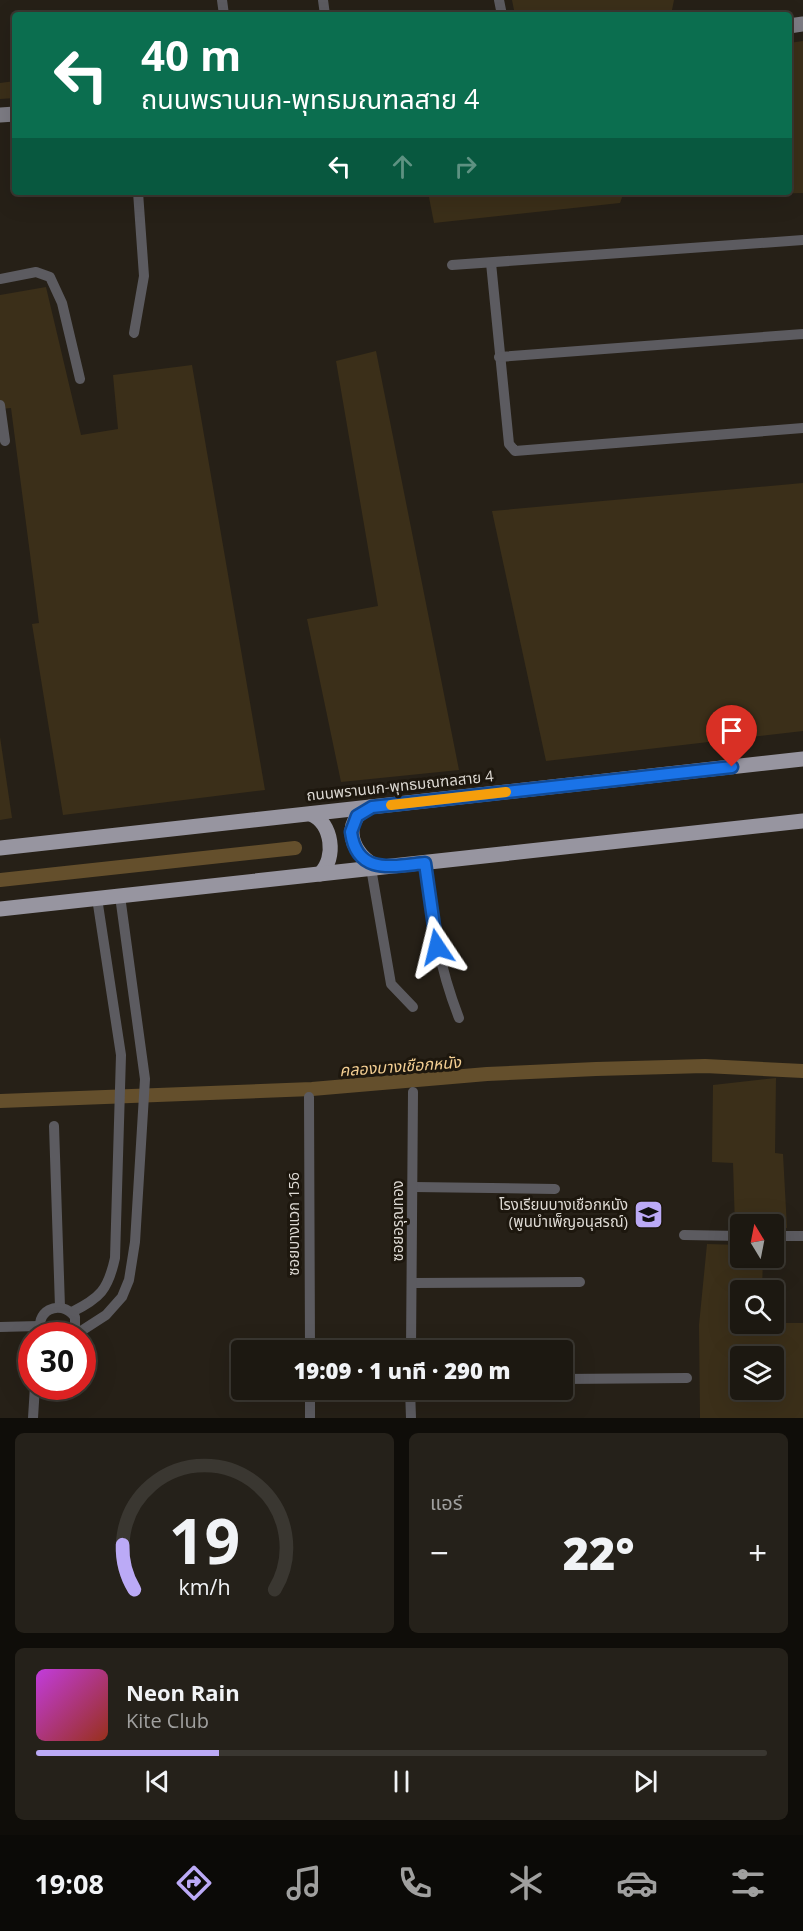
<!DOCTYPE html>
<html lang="th">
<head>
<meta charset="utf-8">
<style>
  body { margin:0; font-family:"Open Sans","Noto Sans Thai",sans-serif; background:#25211a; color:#f1f3f6; height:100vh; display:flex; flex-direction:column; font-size:22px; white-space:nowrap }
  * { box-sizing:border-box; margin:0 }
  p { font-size:20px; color:#a0a09f }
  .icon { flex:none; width:33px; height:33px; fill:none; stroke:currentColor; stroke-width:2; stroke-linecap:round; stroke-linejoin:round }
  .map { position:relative; height:1418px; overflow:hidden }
  .drawer { display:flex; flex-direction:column; gap:15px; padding:15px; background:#0f0d09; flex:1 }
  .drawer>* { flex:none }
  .hud { position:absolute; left:12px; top:12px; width:780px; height:183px; border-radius:6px; box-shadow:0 6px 24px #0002,0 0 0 2px #3a3731; background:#0b6e4f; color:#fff; overflow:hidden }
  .needle { width:39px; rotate:350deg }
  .tools { position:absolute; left:730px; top:1214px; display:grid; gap:12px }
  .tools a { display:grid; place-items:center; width:54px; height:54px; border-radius:6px; background:#1c1811; box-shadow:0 6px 24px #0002,0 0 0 2px #3a3731; font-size:30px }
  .speed { position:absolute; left:18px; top:1322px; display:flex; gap:12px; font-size:30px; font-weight:700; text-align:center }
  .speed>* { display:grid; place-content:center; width:78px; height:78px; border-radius:50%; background:#1c1811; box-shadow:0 6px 24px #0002,0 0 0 2px #3a3731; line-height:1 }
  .speed .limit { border:9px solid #d22; background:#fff; color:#111 }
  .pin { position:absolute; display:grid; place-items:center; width:51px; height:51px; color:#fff; margin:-62px -26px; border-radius:50% 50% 50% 0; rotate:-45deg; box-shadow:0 0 6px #0007 }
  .pin .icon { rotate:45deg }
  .me { position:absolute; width:66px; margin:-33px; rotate:350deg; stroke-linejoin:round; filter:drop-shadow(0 0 4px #0008) }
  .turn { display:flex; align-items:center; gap:21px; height:126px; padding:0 30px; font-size:27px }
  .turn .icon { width:78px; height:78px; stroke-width:2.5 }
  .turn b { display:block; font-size:42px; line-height:51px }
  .lanes { display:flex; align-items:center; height:57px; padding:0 30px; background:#0003; justify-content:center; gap:30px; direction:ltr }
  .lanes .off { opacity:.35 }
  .big { font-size:45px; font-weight:800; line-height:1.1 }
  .drawer .widget { flex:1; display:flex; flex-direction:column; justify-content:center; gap:9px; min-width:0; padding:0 21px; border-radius:9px; background:#25211a }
  .drawer .dial { align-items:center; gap:0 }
  .dial svg { height:156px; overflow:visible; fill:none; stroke:#3a3731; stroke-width:7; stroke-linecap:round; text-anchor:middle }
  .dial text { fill:#f1f3f6; stroke:none }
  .song { display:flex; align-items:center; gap:18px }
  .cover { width:72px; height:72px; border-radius:9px; background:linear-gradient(135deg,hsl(290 70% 55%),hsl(10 70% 35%)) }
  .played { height:6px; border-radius:3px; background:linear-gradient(90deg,#bbaaf6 25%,#3a3731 25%) }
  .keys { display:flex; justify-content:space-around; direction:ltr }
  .heat { display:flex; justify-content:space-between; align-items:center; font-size:33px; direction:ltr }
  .drawer .tiles { flex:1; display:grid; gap:15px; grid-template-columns:1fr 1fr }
  .widget:last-child { grid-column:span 2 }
  .trip { position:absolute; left:231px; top:1340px; width:342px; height:60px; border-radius:6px; background:#1c1811; box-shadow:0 6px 24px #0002,0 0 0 2px #3a3731; font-weight:800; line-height:60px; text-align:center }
  .dock { display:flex; height:96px; justify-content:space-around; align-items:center; background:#0b0a07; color:#a0a09f }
  .dock .icon { width:42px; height:42px }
  .dock .on { color:#bbaaf6 }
  .dock b { font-size:27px; color:#f1f3f6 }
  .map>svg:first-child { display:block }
  .green { fill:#3b2f19; fill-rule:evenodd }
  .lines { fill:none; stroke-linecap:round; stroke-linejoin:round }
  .canal { stroke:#644f2c; stroke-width:14 }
  .street { stroke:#5c5b60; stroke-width:10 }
  .secondary { stroke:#7d7c84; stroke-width:15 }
  .primary { stroke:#9795a0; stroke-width:15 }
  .route-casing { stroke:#114b97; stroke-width:15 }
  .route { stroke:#1a73e8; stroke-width:10 }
  .slow { stroke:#f59e0b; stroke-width:10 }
  .labels { text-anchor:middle; stroke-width:6; stroke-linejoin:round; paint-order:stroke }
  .street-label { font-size:15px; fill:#dedad4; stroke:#1d170e }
  .poi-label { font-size:15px; fill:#dedad4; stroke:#1d170e; text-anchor:end }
  .water-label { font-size:16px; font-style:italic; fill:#f4cf93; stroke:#1d170e }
</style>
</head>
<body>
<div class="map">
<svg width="803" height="1418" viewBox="0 0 803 1418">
  <rect width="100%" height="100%" fill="#262017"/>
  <!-- green -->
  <g class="green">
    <path d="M 512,0 L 674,0 L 671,15 L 515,15 Z"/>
    <path d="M 803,41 L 803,193 L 688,196 L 688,192 L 789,192 L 789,43 Z"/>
    <path d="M 15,81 L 15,98 L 0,99 L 0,83 Z"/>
    <path d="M 428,192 L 624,192 L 620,203 L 434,223 Z"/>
    <path d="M 46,287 L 81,435 L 118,429 L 113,375 L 192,365 L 265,790 L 63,815 L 32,624 L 39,623 L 11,408 L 0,409 L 0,295 Z"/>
    <path d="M 376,351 L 459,770 L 341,782 L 307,619 L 378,606 L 336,361 Z"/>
    <path d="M 803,483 L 803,731 L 546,761 L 492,511 Z"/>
    <path d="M 0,737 L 12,818 L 0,820 Z"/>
    <path d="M 776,1078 L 775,1153 L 783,1154 L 787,1228 L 774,1227 L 774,1224 L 735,1226 L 733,1163 L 712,1162 L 713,1085 Z"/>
    <path d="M 707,1244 L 741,1245 L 741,1257 L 763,1257 L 762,1290 L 741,1290 L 741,1323 L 803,1323 L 803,1418 L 700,1418 L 699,1325 ZM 741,1356 L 774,1356 L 774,1389 L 741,1389 Z"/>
  </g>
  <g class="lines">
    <!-- canal -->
    <g class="canal">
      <path d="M 0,880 L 295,848"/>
      <path d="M 0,1101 L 312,1089 L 487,1074 L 596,1069 L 705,1066 L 803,1071"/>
    </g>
    <!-- street -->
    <g class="street">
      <path d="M 222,0 L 224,15"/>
      <path d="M 323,0 L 325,15"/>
      <path d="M 499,0 L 502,15"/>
      <path d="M 491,263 L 509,444 L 515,451 L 803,428"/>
      <path d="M 452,265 L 803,240"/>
      <path d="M 0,279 L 36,272 L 50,277 L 62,303 L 80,379"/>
      <path d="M 134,333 L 144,276 L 138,192"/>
      <path d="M 499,357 L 803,334"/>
      <path d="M 0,405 L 5,441"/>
      <path d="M 425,863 C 431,917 439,967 459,1018"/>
      <path d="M 371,868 L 391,984 L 413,1007"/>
      <path d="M 309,1097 L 310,1350"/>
      <path d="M 54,1126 L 60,1307"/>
      <path d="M 414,1187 L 555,1189"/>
      <path d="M 684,1235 L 741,1236"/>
      <path d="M 774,1236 L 803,1236"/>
      <path d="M 413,1283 L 580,1282"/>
      <path d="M 72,1312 C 100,1298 108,1290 115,1258 L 121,1055 L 97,898"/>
      <path d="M 0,1327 L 39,1326"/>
      <path d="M 42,1335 C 32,1312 60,1297 75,1317 L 75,1335"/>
      <path d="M 75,1335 L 106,1315 L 122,1297 L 129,1280 L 135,1242 L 145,1079 L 120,896"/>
      <path d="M 411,1350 L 413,1092"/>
      <path d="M 562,1379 L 687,1378"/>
      <path d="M 310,1389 L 310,1418"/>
      <path d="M 410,1389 L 411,1418"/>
      <path d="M 33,1418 L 35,1386"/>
    </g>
    <!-- secondary -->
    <g class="secondary">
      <path d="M 789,26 L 803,24"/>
      <path d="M 0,115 L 15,114"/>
    </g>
    <!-- primary -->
    <g class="primary">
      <path d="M 370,807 C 339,822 352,856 378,867"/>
      <path d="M 311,814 C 332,823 337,858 320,874"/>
      <path d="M 0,848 L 803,759"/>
      <path d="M 0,909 L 803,821"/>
    </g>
  </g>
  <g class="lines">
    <defs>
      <path id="route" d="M 437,947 L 425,863 C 393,866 357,876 351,832 L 357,816 L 372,807 L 732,767"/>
    </defs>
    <!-- route casing -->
    <use href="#route" class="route-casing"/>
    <!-- route -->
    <use href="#route" class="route"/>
    <!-- slow -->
    <path class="slow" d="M 391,805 L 506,792"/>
  </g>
  <!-- icons -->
  <defs>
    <symbol id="school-square" viewBox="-11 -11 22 22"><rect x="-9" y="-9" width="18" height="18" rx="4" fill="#bbaaf6" stroke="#1d170e"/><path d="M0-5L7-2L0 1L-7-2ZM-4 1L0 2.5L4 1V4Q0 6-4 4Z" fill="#111"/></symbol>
  </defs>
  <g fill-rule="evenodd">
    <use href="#school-square" x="632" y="1198" width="33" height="33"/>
  </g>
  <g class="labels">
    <!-- street labels -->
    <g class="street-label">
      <text transform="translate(400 786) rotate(-6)" y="5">ถนนพรานนก-พุทธมณฑลสาย 4</text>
      <text transform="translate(398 1221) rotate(-90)" y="5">ซอยอรุณทอง</text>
      <text transform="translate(294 1224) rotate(-90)" y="5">ซอยบางแวก 156</text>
    </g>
    <!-- poi labels -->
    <g class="poi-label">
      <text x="628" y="1210">โรงเรียนบางเชือกหนัง<tspan x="628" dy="17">(พูนบำเพ็ญอนุสรณ์)</tspan></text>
    </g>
    <!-- water labels -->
    <g class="water-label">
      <text transform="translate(400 1066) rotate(-4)" y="6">คลองบางเชือกหนัง</text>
    </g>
  </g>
</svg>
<div class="tools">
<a><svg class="needle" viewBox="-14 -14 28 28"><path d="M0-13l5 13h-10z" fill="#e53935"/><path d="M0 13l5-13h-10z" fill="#a0a09f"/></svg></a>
<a><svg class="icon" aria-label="search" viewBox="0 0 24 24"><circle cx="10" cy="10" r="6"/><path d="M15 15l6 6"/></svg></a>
<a><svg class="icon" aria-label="layers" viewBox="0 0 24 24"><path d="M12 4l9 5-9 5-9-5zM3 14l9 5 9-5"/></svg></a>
</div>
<div class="speed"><div class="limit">30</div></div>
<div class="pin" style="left:732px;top:767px;background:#d93025"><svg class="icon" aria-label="arrive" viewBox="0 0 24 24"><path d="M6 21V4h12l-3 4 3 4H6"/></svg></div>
<svg class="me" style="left:437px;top:947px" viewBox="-20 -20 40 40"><path d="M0-17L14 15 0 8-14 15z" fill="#1a73e8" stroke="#fff" stroke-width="4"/></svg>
<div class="trip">19:09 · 1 นาที · 290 m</div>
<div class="hud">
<div class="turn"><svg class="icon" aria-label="left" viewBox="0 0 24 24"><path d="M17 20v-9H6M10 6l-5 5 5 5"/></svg><div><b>40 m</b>ถนนพรานนก-พุทธมณฑลสาย 4</div></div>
<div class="lanes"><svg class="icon" aria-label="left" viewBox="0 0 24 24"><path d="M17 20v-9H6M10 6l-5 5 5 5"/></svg><svg class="icon off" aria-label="ahead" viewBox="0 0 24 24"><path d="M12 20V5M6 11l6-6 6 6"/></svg><svg class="icon off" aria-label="right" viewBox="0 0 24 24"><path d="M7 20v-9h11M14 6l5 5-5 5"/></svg></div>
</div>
</div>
<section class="drawer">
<div class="tiles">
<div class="widget dial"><svg viewBox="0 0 100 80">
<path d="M14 69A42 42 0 1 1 86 69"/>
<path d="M14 69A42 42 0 0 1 8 46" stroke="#bbaaf6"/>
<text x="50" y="56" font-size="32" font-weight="700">19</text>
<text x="50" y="72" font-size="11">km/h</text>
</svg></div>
<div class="widget"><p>แอร์</p>
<div class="heat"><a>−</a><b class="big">22°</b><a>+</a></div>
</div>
<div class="widget">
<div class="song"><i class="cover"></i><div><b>Neon Rain</b><p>Kite Club</p></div></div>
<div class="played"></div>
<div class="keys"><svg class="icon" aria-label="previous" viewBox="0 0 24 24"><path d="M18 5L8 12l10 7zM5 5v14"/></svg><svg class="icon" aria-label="pause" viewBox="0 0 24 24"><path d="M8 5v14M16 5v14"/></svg><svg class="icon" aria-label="next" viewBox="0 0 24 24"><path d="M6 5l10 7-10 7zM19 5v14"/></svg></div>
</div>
</div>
</section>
<nav class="dock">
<b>19:08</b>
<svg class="icon on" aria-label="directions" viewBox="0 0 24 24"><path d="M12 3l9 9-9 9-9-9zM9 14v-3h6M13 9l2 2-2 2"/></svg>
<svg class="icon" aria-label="music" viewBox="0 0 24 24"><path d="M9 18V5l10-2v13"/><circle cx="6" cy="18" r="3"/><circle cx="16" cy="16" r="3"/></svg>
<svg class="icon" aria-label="phone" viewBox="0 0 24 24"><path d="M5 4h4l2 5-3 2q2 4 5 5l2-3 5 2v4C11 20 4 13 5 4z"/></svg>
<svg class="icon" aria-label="climate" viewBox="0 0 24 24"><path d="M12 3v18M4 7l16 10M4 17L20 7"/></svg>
<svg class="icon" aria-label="car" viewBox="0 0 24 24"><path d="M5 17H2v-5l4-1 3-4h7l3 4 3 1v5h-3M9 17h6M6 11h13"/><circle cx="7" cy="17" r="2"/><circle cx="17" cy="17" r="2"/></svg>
<svg class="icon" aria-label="filters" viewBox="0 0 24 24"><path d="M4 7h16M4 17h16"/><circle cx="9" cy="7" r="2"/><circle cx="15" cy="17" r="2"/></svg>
</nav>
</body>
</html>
